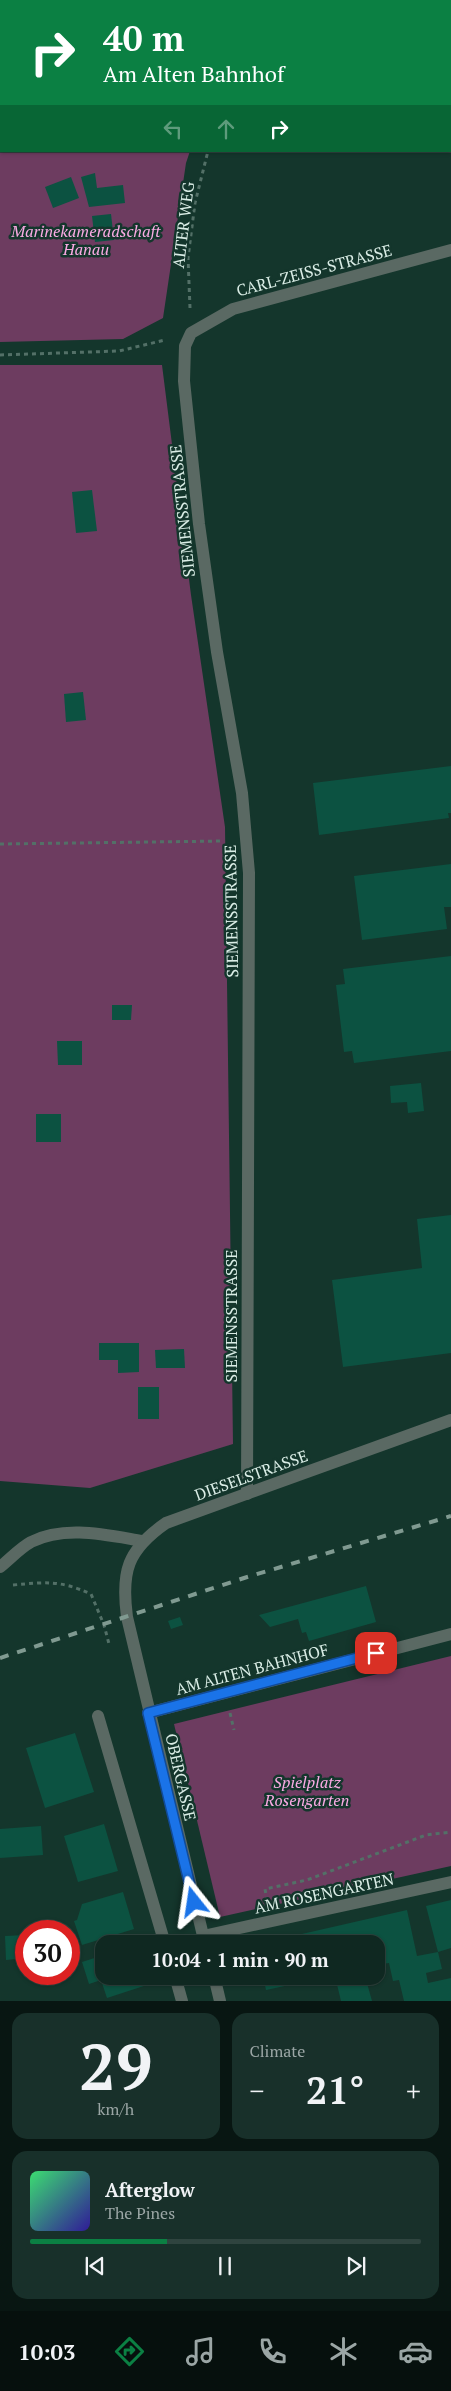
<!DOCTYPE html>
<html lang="en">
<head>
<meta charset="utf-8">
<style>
  body { margin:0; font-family:"PT Serif",serif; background:#18302a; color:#f1f3f6; height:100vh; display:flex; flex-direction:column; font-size:19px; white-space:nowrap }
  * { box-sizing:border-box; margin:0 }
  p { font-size:16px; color:#9ba6a5 }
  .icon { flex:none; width:28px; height:28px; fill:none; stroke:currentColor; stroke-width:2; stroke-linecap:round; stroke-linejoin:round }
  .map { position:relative; height:2001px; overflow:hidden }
  .details { display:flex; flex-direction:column; gap:12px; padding:12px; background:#081612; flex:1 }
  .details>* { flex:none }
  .hud { position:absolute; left:0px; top:0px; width:451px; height:152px; box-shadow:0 1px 4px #0004,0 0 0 1px #2f443f; background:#0b8043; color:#fff; overflow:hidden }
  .speed { position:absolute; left:15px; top:1920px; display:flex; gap:10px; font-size:25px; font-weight:700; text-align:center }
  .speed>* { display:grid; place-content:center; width:65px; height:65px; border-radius:50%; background:#0f2821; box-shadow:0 1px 4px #0004,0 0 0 1px #2f443f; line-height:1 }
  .speed .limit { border:8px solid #d22; background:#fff; color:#111 }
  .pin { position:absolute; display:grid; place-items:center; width:42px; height:42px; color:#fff; margin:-21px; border-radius:10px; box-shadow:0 2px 8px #0006 }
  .me { position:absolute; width:55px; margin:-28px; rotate:345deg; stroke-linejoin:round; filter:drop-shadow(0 0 4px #0008) }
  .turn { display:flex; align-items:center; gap:18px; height:105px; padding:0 20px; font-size:22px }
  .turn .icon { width:65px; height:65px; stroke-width:2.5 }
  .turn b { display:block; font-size:35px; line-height:42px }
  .lanes { display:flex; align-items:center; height:48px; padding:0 20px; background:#0003; justify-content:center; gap:25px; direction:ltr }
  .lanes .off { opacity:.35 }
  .big { font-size:38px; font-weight:600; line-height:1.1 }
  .details .widget { flex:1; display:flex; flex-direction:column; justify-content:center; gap:8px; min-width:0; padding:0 18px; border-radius:15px; background:#18302a }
  .details .dial { align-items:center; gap:0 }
  .dial b { font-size:65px; line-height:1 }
  .song { display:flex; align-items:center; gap:15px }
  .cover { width:60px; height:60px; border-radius:8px; background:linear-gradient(135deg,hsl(140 70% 55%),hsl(250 70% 35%)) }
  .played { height:5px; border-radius:2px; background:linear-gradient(90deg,#0b8043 35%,#2f443f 35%) }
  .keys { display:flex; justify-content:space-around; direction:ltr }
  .heat { display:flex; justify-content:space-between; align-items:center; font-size:28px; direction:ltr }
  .details .tiles { flex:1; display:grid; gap:12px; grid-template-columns:1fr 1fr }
  .widget:last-child { grid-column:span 2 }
  .trip { position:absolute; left:95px; top:1935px; width:290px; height:50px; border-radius:15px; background:#0f2821; box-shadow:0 1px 4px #0004,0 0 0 1px #2f443f; font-weight:600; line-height:50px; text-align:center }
  .tabs { display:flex; height:80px; justify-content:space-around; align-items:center; background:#06100d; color:#9ba6a5 }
  .tabs .icon { width:35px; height:35px }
  .tabs .selected { color:#0b8043 }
  .tabs b { font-size:22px; color:#f1f3f6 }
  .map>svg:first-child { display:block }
  .green { fill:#6d3c60 }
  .building { fill:#0c5241 }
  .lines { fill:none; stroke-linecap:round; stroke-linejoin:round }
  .path { stroke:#537067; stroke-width:3; stroke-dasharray:4 4; stroke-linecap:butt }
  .minor { stroke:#5a6963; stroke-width:12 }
  .rail { stroke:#809a91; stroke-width:4; stroke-dasharray:9 9; stroke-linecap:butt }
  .route-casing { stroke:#114b97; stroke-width:12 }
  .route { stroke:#1a73e8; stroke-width:9 }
  .labels { text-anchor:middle; stroke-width:5; stroke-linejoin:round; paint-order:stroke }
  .street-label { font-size:16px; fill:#daede6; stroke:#14362c }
  .park-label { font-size:16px; font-style:italic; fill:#fbaae4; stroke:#14362c }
</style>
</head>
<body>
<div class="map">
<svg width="451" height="2001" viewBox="0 0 451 2001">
  <rect width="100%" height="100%" fill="#14362c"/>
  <!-- green -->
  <g class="green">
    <path d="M 0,0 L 247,0 L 1,1 L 1,151 L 190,151 L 186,163 L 163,318 L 123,339 L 0,342 Z"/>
    <path d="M 0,365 L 162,365 L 191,595 L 225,827 L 233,1444 L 90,1488 L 0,1481 Z"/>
    <path d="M 451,1656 L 451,1866 L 220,1917 L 174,1724 Z"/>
  </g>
  <!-- building -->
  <g class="building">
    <path d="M 95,173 L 97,188 L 123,185 L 125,203 L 89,207 L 81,177 Z"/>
    <path d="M 71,177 L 79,198 L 53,208 L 45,187 Z"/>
    <path d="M 111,214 L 114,240 L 95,242 L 92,216 Z"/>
    <path d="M 92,490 L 97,531 L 76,533 L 72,492 Z"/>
    <path d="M 83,692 L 86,720 L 66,722 L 64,694 Z"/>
    <path d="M 451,766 L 451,813 L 448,813 L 449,818 L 319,835 L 313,783 Z"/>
    <path d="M 451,864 L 451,907 L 444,907 L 447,929 L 362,940 L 354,876 Z"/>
    <path d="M 451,956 L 451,1051 L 354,1063 L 352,1051 L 344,1052 L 336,985 L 345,984 L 343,969 Z"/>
    <path d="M 112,1005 L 132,1005 L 131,1020 L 112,1020 Z"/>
    <path d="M 57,1041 L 82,1041 L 82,1065 L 58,1065 Z"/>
    <path d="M 421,1083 L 424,1111 L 408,1113 L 407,1102 L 391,1103 L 390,1086 Z"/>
    <rect x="36" y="1114" width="25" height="28"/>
    <path d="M 451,1215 L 451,1353 L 343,1367 L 332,1280 L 422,1268 L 417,1219 Z"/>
    <path d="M 99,1343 L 139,1343 L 139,1372 L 118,1373 L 118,1360 L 99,1360 Z"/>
    <path d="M 184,1349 L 185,1368 L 156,1368 L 155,1350 Z"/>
    <rect x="138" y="1387" width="21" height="32"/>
    <path d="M 366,1586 L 376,1622 L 309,1641 L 306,1632 L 302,1633 L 298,1619 L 270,1627 L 259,1615 Z"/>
    <path d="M 180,1617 L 183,1625 L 171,1629 L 168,1621 Z"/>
    <path d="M 75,1733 L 94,1792 L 45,1808 L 26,1748 Z"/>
    <path d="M 104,1824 L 118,1871 L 78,1882 L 64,1836 Z"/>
    <path d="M 41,1826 L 43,1855 L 0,1858 L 0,1829 Z"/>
    <path d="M 123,1892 L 134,1929 L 82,1945 L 74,1921 L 77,1920 L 82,1904 Z"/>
    <path d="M 451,1900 L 451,1948 L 438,1952 L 426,1906 Z"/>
    <path d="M 407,1910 L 417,1956 L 438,1952 L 442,1969 L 426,1973 L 428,1983 L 451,1978 L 451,2001 L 404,2001 L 399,1980 L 393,1981 L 389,1963 L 376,1965 L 376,1944 L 258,1944 Z"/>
    <path d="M 26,1935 L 26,1958 L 6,1960 L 5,1936 Z"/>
    <path d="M 104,1955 L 104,1976 L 147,1976 L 150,1984 L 107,1998 L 101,1980 L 89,1984 L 82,1962 Z"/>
    <path d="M 263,1976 L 327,1976 L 327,1977 L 266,1990 Z"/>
    <path d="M 335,1976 L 365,1976 L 372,2001 L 341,2001 Z"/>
  </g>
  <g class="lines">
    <!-- path -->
    <g class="path">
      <path d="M 262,1 L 263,0"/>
      <path d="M 190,308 L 188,258 L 195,203 L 208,151"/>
      <path d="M 0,355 L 119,351 L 165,340"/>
      <path d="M 0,844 L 224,841"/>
      <path d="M 13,1585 C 46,1582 60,1580 91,1594 L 104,1625 L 109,1644"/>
      <path d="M 230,1713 L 234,1730"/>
      <path d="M 267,1901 L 265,1889 L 307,1880 L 426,1835 L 451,1832"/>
    </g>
    <!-- minor -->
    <g class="minor">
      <path d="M 247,1494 L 249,873 L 242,793 L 217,652 L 199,524 L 184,381 L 185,346 L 191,333 L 233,309 L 451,250"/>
      <path d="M 0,1567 C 10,1559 20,1548 31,1542 C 65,1525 106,1535 142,1541"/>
      <path d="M 148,1713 L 451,1634"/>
      <path d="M 98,1716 L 165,1944"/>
      <path d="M 203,1936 L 451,1882"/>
      <path d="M 205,1944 L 127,1617 C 121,1572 127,1550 166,1523 L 451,1420"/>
      <path d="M 175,1976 L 182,2001"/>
      <path d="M 214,1976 L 220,2001"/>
    </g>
    <!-- rail -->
    <path class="rail" d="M 0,1658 L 244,1578 L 451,1516"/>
  </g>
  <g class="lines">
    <defs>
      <path id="route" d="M 194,1902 L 148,1713 L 376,1653"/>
    </defs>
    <!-- route casing -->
    <use href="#route" class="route-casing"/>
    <!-- route -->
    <use href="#route" class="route"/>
  </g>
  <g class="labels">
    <!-- street labels -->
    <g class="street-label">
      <text transform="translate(183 225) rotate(-83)" y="6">ALTER WEG</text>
      <text transform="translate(314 270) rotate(-15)" y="6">CARL-ZEISS-STRASSE</text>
      <text transform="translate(182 511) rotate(-96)" y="6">SIEMENSSTRASSE</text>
      <text transform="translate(231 911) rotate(-91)" y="6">SIEMENSSTRASSE</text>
      <text transform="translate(231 1316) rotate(-90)" y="6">SIEMENSSTRASSE</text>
      <text transform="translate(251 1475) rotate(-20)" y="6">DIESELSTRASSE</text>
      <text transform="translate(252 1669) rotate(-15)" y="6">AM ALTEN BAHNHOF</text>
      <text transform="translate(181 1777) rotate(77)" y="6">OBERGASSE</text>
      <text transform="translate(324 1893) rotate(-12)" y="6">AM ROSENGARTEN</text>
    </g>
    <!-- park labels -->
    <g class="park-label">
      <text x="86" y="237">Marinekameradschaft<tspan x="86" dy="18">Hanau</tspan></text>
      <text x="307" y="1788">Spielplatz<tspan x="307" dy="18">Rosengarten</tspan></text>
    </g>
  </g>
</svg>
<div class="speed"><div class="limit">30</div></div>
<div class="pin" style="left:376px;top:1653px;background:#d93025"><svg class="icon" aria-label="arrive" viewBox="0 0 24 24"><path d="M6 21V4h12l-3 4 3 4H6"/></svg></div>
<svg class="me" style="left:194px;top:1902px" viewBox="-20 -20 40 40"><path d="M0-17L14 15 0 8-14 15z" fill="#1a73e8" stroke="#fff" stroke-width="4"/></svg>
<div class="trip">10:04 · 1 min · 90 m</div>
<div class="hud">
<div class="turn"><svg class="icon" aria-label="right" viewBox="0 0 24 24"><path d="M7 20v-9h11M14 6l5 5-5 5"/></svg><div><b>40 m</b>Am Alten Bahnhof</div></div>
<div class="lanes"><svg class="icon off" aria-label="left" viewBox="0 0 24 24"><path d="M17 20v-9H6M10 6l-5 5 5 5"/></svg><svg class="icon off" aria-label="ahead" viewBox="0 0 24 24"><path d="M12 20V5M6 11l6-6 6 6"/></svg><svg class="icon" aria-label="right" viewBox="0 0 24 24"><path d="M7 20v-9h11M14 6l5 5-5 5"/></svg></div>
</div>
</div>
<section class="details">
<div class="tiles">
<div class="widget dial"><b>29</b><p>km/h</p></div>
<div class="widget"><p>Climate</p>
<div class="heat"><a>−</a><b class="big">21°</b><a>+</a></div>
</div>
<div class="widget">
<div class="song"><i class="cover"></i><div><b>Afterglow</b><p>The Pines</p></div></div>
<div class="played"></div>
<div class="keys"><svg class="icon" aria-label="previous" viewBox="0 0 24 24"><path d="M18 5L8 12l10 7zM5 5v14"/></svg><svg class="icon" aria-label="pause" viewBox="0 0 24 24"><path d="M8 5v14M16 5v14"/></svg><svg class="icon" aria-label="next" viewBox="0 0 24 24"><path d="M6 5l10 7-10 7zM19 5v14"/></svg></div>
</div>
</div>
</section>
<nav class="tabs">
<b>10:03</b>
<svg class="icon selected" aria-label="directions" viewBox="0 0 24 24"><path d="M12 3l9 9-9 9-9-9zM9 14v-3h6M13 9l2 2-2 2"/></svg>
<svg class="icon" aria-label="music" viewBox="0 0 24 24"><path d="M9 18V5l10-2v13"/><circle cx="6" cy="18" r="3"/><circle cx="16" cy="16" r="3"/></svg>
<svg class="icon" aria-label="phone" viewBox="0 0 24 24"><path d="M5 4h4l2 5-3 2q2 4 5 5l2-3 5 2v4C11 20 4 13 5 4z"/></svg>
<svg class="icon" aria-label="climate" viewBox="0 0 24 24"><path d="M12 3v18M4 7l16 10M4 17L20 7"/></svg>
<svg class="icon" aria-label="car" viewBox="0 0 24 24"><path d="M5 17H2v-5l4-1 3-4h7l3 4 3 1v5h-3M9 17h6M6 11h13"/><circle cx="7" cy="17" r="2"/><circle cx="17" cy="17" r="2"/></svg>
</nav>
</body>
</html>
